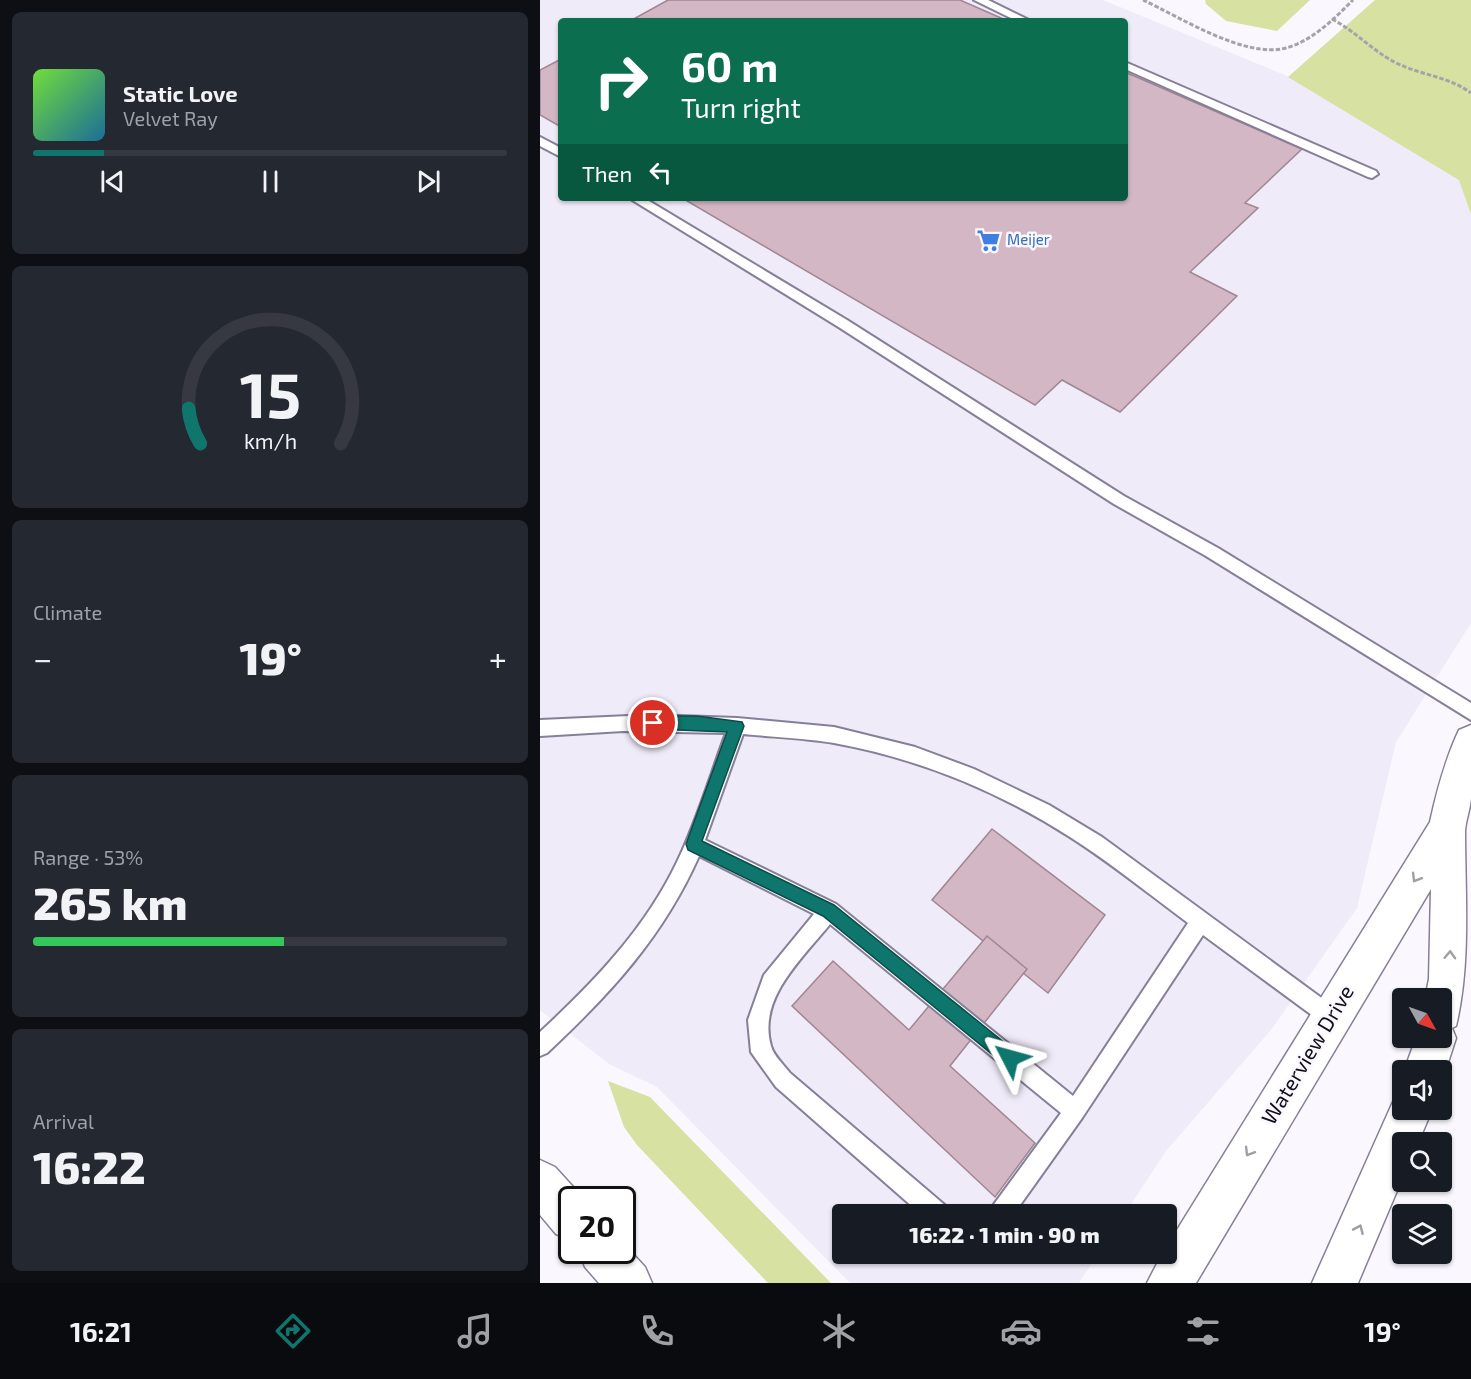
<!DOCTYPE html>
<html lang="en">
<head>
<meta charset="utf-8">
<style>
  body { margin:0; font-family:"Exo 2",sans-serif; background:#242831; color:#f1f3f6; height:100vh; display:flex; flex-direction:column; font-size:22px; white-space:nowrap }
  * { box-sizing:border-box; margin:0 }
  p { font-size:20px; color:#9ea1a6 }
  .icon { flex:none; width:33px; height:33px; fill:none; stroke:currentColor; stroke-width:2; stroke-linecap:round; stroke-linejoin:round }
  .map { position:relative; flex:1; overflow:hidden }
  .side { display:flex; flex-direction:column; gap:12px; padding:12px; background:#0d0f14; width:540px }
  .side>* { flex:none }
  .top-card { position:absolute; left:18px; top:18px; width:570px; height:183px; border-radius:6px; box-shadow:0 2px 4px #0004; background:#0b6e4f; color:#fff; overflow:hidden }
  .needle { width:39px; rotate:130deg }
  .controls { position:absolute; left:852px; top:988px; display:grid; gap:12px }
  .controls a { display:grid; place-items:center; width:60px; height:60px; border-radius:6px; background:#171b24; box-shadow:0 2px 4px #0004; font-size:30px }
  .speed { position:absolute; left:18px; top:1186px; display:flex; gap:12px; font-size:30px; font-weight:700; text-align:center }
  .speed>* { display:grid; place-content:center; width:78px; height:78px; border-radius:50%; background:#171b24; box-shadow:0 2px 4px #0004; line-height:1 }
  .speed .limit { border:3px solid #111; border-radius:9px; background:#fff; color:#111 }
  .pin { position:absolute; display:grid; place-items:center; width:51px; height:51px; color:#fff; margin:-26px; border:3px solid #fff; border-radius:50%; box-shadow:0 2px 6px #0007 }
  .me { position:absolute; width:66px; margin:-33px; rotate:309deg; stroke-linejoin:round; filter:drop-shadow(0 0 4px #0008) }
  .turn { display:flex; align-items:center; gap:21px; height:126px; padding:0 24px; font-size:27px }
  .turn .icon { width:78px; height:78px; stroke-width:2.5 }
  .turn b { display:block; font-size:42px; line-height:51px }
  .then { display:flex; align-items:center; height:57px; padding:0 24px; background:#0003; gap:12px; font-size:22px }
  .big { font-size:45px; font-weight:800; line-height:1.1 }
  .side .tile { flex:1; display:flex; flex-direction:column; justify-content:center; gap:9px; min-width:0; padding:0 21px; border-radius:9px; background:#242831 }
  .side .dial { align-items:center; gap:0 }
  .dial svg { height:156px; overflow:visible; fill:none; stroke:#363941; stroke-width:7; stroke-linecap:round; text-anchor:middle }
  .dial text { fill:#f1f3f6; stroke:none }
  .song { display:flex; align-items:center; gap:18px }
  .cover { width:72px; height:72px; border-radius:9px; background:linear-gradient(135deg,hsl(100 70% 55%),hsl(200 70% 35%)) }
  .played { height:6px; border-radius:3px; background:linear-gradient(90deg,#0f766e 15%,#363941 15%) }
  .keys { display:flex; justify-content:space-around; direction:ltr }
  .heat { display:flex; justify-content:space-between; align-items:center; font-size:33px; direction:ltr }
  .charge { height:9px; border-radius:4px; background:linear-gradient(90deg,#34c759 53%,#363941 0) }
  .trip { position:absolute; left:292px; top:1204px; width:345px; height:60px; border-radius:6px; background:#171b24; box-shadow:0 2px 4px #0004; font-weight:800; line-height:60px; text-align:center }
  .tabs { display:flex; height:96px; justify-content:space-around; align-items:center; background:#090b0e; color:#9ea1a6 }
  .tabs .icon { width:42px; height:42px }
  .tabs .current { color:#0f766e }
  .tabs b { font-size:27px; color:#f1f3f6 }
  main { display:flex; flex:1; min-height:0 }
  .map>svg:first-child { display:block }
  .built { fill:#efebf9; fill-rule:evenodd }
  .green { fill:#d7e1a1 }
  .building { fill:#d3b7c4; stroke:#a08592; stroke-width:1.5 }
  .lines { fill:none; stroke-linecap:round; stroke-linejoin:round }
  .lane-casing { stroke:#867f98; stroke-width:4 }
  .street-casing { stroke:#867f98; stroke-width:3 }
  .secondary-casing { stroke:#867f98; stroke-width:3 }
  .path { stroke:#a5a3aa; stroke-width:3; stroke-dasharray:4.5 2; stroke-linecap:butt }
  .lane { fill:#fff; fill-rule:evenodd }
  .street { fill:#fff; fill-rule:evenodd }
  .secondary { fill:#fff; fill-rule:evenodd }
  .oneway { stroke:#9f9fa2 }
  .route { fill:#0f766e; stroke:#0a4d48; stroke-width:1.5 }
  .labels { text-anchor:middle; stroke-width:5; stroke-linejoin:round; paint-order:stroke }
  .far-shop-label { font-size:15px; fill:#366cbe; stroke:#faf8fe; text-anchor:start }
  .near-street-label { font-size:21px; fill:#100e17; stroke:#faf8fe }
</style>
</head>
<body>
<main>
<section class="side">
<div class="tile">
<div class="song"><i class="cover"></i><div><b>Static Love</b><p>Velvet Ray</p></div></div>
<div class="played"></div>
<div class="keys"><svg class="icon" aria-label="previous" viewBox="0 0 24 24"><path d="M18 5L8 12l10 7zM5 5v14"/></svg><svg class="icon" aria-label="pause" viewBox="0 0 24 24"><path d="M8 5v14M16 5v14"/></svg><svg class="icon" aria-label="next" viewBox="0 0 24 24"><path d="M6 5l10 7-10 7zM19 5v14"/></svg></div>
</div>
<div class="tile dial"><svg viewBox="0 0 100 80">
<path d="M14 69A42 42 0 1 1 86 69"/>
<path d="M14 69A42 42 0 0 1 8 51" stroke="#0f766e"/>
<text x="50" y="56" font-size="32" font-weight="700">15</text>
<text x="50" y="72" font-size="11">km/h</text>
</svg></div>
<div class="tile"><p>Climate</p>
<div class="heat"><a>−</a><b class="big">19°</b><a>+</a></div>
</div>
<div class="tile"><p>Range · 53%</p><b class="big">265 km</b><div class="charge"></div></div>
<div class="tile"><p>Arrival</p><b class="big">16:22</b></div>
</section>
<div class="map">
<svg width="931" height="1283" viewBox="0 0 931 1283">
  <rect width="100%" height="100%" fill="#faf8fe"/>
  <!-- built -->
  <path class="built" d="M 0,0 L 563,0 L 931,152 L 931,623 L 856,742 L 817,908 L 731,1030 L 626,1151 L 584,1215 L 303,1215 L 303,1254 L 558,1254 L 539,1283 L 310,1283 L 117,1087 L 69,1064 L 0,1010 ZM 21,21 L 585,21 L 585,198 L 21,198 Z"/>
  <!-- green -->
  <g class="green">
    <path d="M 665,0 L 770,0 L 737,31 L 686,21 L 666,4 Z"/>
    <path d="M 835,0 L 931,0 L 931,214 L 919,180 L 748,77 Z"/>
    <path d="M 68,1081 L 110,1097 L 291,1283 L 228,1283 L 97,1145 L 84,1127 Z"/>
  </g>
  <!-- building -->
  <g class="building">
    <path d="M 128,0 L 420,0 L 468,21 L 90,21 Z"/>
    <path d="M 21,59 L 21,127 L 0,115 L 0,70 Z"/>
    <path d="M 585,72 L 762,149 L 705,203 L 718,208 L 650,272 L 697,296 L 580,412 L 522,380 L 495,405 L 142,198 L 585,198 Z"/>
    <path d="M 452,829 L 565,915 L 508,993 L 392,900 Z"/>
    <path d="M 447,936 L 487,969 L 410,1066 L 495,1143 L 455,1197 L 252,1006 L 293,961 L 369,1030 Z"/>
  </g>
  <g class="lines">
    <defs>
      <g id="lane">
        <path d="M 434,0 L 448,0 L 491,21 L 477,21 Z"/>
        <path d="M 585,62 L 836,171 L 838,174 L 832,178 L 828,177 L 585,69 Z"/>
        <path d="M 0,137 L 21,148 L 21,157 L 0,146 Z"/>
        <path d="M 89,198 L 104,198 L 307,320 L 584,496 L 678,548 L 931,703 L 931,720 L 666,556 L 574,504 L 297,326 Z"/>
        <path d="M 111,715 L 197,718 L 294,727 L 375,747 L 434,769 L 509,805 L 562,837 L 798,1010 L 801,1017 L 798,1024 L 791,1027 L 784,1024 L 663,935 L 542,1118 L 473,1215 L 449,1215 L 452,1207 L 521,1113 L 290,924 C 263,958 217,998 231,1046 C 233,1055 244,1065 250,1073 L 407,1207 L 410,1215 L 382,1215 L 236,1087 L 211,1052 L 208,1020 L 224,975 L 274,914 L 159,856 C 123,937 71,993 7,1053 L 0,1056 L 0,1032 C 54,982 105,929 137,862 C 157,821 170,776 186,733 L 83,731 L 0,736 L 0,720 ZM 203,734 C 233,737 264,738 294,743 C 377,758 458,791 530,837 C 571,863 609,894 648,923 L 533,1096 L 296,904 L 165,840 Z"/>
      </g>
      <g id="street">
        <path d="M 931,725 C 931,749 931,775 931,799 C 930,809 926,820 925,830 C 925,895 931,964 916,1026 L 912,1028 L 916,1038 L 902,1081 L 902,1071 L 864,1071 L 876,1038 L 902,1038 L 902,999 L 885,999 L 889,979 L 891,889 L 656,1283 L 607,1283 L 622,1254 L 627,1254 L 627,1246 L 890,822 C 897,790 905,760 919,730 Z"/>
        <path d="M 862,1092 L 862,1110 L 892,1110 L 878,1143 L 862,1143 L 862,1179 L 818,1283 L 772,1283 L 856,1095 Z"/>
      </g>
      <g id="secondary">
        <path d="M 0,1160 L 15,1167 L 45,1200 L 32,1200 L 32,1240 L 16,1234 L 0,1215 Z"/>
        <path d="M 82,1242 L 105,1267 L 112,1283 L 59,1283 L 45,1267 L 39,1251 L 82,1251 Z"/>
      </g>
    </defs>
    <!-- lane casing -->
    <use href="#lane" class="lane-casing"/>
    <!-- street casing -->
    <use href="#street" class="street-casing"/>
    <!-- secondary casing -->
    <use href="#secondary" class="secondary-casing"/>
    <!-- path -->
    <g class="path">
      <path d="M 603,0 C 640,17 705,59 746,48 C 772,41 794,19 813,0"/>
      <path d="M 792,19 C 813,30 829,47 849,59 C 875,75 907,75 931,93"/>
    </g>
    <!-- lane -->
    <use href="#lane" class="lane"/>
    <!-- street -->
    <use href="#street" class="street"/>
    <!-- secondary -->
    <use href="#secondary" class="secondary"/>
  </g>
  <!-- one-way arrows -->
  <defs><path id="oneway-chevron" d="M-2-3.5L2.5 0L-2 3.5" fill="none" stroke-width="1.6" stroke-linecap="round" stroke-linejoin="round" transform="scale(1.5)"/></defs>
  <g class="oneway">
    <use href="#oneway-chevron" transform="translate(876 878) rotate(121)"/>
    <use href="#oneway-chevron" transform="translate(910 955) rotate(-88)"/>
    <use href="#oneway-chevron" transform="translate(709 1152) rotate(121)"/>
    <use href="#oneway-chevron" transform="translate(819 1229) rotate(-66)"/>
  </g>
  <!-- route -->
  <path class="route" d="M 113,716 L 157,716 L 202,722 L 204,726 L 162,841 L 294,905 L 476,1052 L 478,1058 L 476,1064 L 470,1066 L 464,1064 L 283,916 L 148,850 L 146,844 L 187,732 L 113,729 L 108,727 L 106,723 L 108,718 Z"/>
  <!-- icons -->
  <defs>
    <symbol id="supermarket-bare" viewBox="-9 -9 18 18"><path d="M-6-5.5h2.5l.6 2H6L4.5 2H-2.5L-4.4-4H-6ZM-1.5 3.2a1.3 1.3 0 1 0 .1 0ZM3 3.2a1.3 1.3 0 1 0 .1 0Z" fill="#3f7fe0" stroke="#faf8fe" stroke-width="2.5" paint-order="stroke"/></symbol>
  </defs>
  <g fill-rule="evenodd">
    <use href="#supermarket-bare" x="432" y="224" width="33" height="33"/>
  </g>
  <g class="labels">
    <!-- far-shop labels -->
    <g class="far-shop-label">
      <text x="467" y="245">Meijer</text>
    </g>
    <!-- near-street labels -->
    <g class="near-street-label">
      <text transform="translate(768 1055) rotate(-59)" y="7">Waterview Drive</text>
    </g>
  </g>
</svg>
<div class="controls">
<a><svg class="needle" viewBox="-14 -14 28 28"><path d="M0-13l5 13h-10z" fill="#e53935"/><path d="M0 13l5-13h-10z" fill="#9ea1a6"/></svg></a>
<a><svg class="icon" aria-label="sound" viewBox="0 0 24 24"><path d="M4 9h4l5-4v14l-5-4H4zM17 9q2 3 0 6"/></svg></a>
<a><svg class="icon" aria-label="search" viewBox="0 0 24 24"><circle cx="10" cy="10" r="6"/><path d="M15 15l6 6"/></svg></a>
<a><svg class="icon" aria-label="layers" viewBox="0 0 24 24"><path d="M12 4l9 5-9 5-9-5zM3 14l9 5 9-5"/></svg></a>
</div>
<div class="speed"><div class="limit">20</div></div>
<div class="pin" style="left:113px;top:723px;background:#d93025"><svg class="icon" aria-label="arrive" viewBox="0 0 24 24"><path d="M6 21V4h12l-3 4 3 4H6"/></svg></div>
<svg class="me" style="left:470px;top:1058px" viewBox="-20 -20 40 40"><path d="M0-17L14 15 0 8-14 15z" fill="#0f766e" stroke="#fff" stroke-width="4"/></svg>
<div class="trip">16:22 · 1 min · 90 m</div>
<div class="top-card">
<div class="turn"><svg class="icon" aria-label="right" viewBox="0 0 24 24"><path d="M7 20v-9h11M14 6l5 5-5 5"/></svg><div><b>60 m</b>Turn right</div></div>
<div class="then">Then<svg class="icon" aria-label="left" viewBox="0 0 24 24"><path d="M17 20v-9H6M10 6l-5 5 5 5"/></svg></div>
</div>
</div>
</main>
<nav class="tabs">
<b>16:21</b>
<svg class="icon current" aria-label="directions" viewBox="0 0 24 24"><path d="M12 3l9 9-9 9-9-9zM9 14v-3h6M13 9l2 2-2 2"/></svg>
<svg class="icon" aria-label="music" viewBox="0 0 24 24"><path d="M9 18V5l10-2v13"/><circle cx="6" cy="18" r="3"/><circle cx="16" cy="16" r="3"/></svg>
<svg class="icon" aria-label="phone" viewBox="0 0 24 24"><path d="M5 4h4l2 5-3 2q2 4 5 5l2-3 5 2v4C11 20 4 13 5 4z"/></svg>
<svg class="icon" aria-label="climate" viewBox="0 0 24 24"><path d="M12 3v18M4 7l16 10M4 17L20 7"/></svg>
<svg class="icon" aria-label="car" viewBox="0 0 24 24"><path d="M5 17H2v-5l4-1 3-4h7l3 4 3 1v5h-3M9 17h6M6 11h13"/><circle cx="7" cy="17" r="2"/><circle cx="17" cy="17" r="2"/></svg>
<svg class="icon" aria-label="filters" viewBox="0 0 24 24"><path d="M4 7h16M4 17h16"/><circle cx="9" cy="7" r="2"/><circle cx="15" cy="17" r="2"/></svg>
<b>19°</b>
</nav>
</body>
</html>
